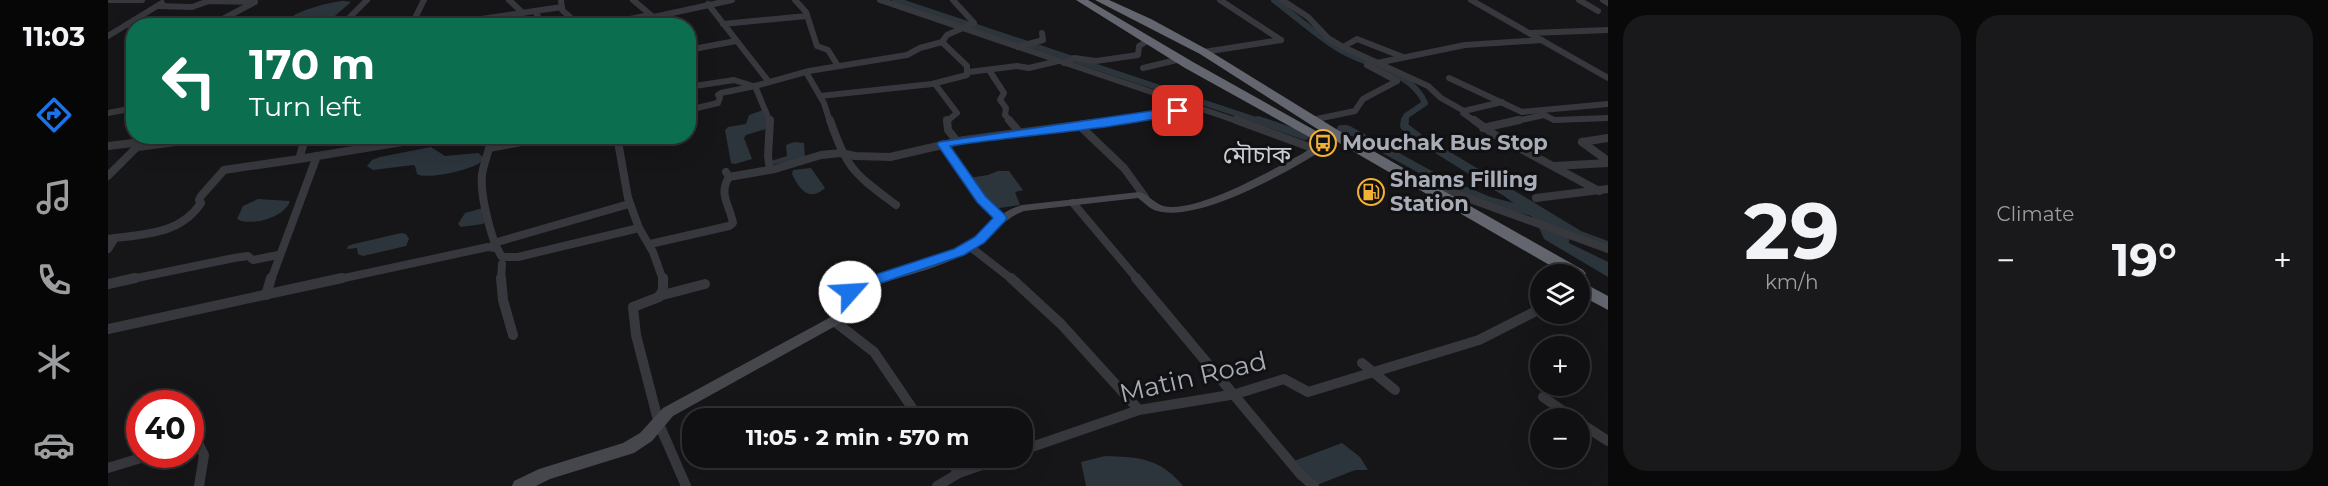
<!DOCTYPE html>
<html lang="en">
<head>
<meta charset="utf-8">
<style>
  body { margin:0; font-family:Montserrat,"Noto Sans Bengali",sans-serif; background:#19191b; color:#f1f3f6; height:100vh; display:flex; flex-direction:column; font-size:22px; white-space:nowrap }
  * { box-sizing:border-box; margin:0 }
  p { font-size:20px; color:#9c9d9f }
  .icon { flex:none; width:33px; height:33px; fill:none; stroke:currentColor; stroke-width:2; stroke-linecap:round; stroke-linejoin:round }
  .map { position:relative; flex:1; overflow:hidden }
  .sheet { display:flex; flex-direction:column; gap:15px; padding:15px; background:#09090a; width:720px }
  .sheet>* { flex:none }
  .guide { position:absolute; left:18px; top:18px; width:570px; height:126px; border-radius:24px; box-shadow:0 6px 24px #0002,0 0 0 2px #303032; background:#0b6e4f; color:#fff; overflow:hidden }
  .tools { position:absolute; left:1422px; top:264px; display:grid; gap:12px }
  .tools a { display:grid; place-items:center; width:60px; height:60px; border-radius:50%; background:#101012; box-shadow:0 6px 24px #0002,0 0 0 2px #303032; font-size:30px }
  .speed { position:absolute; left:18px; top:390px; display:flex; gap:12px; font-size:30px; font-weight:700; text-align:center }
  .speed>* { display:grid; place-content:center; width:78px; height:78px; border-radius:50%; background:#101012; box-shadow:0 6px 24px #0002,0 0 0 2px #303032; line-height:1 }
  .speed .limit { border:9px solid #d22; background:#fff; color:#111 }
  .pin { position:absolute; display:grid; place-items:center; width:51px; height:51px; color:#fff; margin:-26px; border-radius:12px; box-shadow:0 3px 9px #0006 }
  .me { position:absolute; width:66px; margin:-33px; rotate:64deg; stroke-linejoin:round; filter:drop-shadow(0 0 4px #0008) }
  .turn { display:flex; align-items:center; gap:21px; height:126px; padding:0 24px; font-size:27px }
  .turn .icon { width:78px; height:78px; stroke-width:2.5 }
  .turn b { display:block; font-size:42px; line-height:51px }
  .big { font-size:45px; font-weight:700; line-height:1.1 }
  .sheet .tile { flex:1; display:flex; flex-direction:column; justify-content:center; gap:9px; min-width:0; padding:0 21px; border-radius:24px; background:#19191b }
  .sheet .dial { align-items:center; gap:0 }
  .dial b { font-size:78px; line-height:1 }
  .heat { display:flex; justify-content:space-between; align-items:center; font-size:33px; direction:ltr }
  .sheet .tiles { flex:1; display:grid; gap:15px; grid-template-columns:repeat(2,1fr) }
  .trip { position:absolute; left:574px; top:408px; width:351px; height:60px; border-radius:24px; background:#101012; box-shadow:0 6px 24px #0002,0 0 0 2px #303032; font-weight:700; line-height:60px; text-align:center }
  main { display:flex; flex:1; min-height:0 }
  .menu { display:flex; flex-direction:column; width:108px; justify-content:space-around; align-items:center; background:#060607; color:#9c9d9f }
  .menu .icon { width:42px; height:42px }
  .menu .on { color:#1a73e8 }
  .menu b { font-size:27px; color:#f1f3f6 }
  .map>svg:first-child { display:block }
  .water { fill:#2c353c }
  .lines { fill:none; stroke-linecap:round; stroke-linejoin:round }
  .canal-far1 { stroke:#2c353c; stroke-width:6 }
  .canal { stroke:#2c353c; stroke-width:8 }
  .street-far2 { stroke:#37383d; stroke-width:6 }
  .street-far1 { stroke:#37383d; stroke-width:8 }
  .street { stroke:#37383d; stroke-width:10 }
  .secondary { fill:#45474d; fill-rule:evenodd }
  .highway { fill:#63666e; fill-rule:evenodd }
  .route { fill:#1a73e8; stroke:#114b97; stroke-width:1.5 }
  .labels { text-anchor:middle; stroke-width:6; stroke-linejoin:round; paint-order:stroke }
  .poi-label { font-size:21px; font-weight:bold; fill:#a8adb8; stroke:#111113; text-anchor:start }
  .quarter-label { font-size:24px; fill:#c9ccd4; stroke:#111113 }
  .near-street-label { font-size:26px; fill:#a8adb8; stroke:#111113 }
</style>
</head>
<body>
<main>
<nav class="menu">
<b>11:03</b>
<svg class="icon on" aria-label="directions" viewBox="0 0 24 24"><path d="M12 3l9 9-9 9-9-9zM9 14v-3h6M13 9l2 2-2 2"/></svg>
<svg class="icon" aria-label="music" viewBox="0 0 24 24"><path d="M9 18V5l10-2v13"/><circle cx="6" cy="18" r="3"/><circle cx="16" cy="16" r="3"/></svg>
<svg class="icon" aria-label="phone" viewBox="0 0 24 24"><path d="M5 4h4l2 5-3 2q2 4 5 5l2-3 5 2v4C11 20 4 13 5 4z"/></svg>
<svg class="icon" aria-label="climate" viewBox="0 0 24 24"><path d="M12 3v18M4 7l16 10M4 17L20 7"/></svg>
<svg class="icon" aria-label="car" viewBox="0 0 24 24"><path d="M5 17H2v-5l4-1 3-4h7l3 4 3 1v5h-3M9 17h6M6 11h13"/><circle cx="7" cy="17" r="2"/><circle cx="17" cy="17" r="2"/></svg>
</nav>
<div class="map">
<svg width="1500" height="486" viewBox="0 0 1500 486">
  <rect width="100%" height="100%" fill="#161618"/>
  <!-- water -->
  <g class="water">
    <path d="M 236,1 L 243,2 L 220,22 L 215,23 L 209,18 L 190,22 L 183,18 C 188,11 225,1 236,1 Z"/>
    <path d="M 655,110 L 659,123 L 658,129 L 638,135 L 636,138 L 644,159 L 627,164 L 623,163 L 617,130 L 620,127 L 638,124 L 641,115 Z"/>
    <path d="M 1314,135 L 1473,231 L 1500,241 L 1500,246 L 1461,231 L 1461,243 L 1500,262 L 1500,277 L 1436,239 L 1427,219 L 1396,196 L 1308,141 Z"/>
    <path d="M 686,142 L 696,143 L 697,158 L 664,165 L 663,161 L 679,156 L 678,145 Z"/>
    <path d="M 323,147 L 337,156 L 370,153 L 374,156 L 374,161 C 365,170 319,180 309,174 L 307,166 L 305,165 L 265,170 L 259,166 L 264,160 L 272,157 Z"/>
    <path d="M 703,168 L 717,188 C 700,203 691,188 684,174 L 685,170 Z"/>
    <path d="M 890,171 L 901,171 L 915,190 L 907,192 L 912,205 L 885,209 L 874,200 L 861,178 L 880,175 Z"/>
    <path d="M 150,199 L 182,201 C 177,217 144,227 129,219 L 135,206 Z"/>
    <path d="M 375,208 L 377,221 L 375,224 L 353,227 L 350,224 L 357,213 Z"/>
    <path d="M 293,233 L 298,234 L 301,239 L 298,246 L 255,256 L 250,254 L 249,248 L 239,249 L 240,246 L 246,244 Z"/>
    <path d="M 1234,443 L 1252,457 L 1260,470 L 1247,470 L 1209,485 L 1186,461 Z"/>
    <path d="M 997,456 C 1031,457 1052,458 1075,486 L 978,486 L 973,462 Z"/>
  </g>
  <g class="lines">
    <!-- canal-far1 -->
    <g class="canal-far1">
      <path d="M 787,0 L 1154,122"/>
      <path d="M 1166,0 C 1187,16 1207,34 1229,48 C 1257,66 1303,70 1317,103 L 1298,116 L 1297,122"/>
    </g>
    <!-- canal -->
    <g class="canal">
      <path d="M 1150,120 L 1197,136"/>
      <path d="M 1297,120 L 1296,126 L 1318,143"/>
      <path d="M 1233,129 L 1239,129 L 1332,180 L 1379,200 L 1424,212"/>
    </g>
    <!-- street-far2 -->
    <g class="street-far2">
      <path d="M 0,0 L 34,0"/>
      <path d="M 401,0 L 415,13"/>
      <path d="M 453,0 L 454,10 L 463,18 L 467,26"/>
      <path d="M 525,0 L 544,16"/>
      <path d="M 687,0 L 698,12 L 709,46 L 720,50 L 730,66"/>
      <path d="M 772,0 L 1132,122"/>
      <path d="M 1112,0 L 1173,40"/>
      <path d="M 1174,0 L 1200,17 L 1220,38 L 1235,47 L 1320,86 L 1333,98 L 1356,111"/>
      <path d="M 1363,0 L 1500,78"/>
      <path d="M 1471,0 L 1490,11"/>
      <path d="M 1495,0 L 1500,3"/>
      <path d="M 600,4 L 661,82"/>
      <path d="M 50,6 L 84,7 L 101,1 L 147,2"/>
      <path d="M 427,11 L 435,26"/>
      <path d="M 113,20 L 145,3"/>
      <path d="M 512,21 L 542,15"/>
      <path d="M 615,24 L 699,16"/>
      <path d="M 18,25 L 90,20 L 149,26"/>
      <path d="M 233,26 L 259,0"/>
      <path d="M 303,26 L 316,0"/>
      <path d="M 325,26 L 454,7"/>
      <path d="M 531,26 L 544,22"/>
      <path d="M 549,26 L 541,18 L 624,0"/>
      <path d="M 1423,33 L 1500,30"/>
      <path d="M 0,36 L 54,3"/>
      <path d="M 910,47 L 935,40 L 934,33"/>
      <path d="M 1235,47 L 1249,39 L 1295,57"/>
      <path d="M 580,50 L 628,41"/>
      <path d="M 1096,52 L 1173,40"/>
      <path d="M 956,63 L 966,58 L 988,61 L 1030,55 L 1031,46 L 1041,40"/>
      <path d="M 1259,65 L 1357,45 L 1434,40"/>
      <path d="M 1259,65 L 1289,81"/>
      <path d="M 1035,68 L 1073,59"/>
      <path d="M 881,70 L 896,93 L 892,100 L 898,108 L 897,115 L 903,122"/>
      <path d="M 698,72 L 716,103 L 722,122"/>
      <path d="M 861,72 L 909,66 L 921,68 L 950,61"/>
      <path d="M 1341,78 L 1414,112 L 1500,104"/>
      <path d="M 827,84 L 849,113 L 838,122"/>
      <path d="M 580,87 L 626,80 L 645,86"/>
      <path d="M 712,96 L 824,84 L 859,75 L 859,66 L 834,42"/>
      <path d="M 580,110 L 610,103 L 612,97 L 610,95 L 613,93 L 647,86"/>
      <path d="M 0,113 L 26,108"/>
      <path d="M 1204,120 L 1247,111 L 1255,99 L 1289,81"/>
      <path d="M 662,122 L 647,86 L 701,71 L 799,55 L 812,48 L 834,42 L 839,35 L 866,23 L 845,0"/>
      <path d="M 998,122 L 1091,107"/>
      <path d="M 1368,122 L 1355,113 L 1356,111 L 1394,102"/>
      <path d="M 1404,122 L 1436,115 L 1446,120 L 1500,118"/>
    </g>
    <!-- street-far1 -->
    <g class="street-far1">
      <path d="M 662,120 L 660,156 L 662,170"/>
      <path d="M 722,120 C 739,170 747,174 788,205"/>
      <path d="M 839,120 L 840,130 L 849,141"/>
      <path d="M 901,120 L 912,133"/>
      <path d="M 1128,120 L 1207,149"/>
      <path d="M 1366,120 L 1387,135 L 1491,191"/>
      <path d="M 972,126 L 1016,168 L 1037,197"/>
      <path d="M 1375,128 L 1411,120"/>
      <path d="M 198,136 L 191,159 L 300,141 L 349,136"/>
      <path d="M 447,136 L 381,148 C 379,157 375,166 374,175 C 372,195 383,241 394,257 L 410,257 L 531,228 L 545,252 L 555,280"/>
      <path d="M 509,136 L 520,198 L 531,228"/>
      <path d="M 1474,142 L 1500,161"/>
      <path d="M 1474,142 L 1500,138"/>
      <path d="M 835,144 L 873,200 L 892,218"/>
      <path d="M 0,146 L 33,142 L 30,147 L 113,136"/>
      <path d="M 1446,166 L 1500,163"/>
      <path d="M 0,176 L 32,144"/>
      <path d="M 621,177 L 667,169 L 713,155 L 733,153 L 747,156 L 782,157 L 856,140 L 1007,120"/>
      <path d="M 1318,183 L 1500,249"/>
      <path d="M 1428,198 L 1500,189"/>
      <path d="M 965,203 L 1030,280"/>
      <path d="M 0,239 C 35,234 72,235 93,203 L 91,200 L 93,196 L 116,170 L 191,159"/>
      <path d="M 386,243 L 521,204"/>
      <path d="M 542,244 L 621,226 L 625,223 C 622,205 610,195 621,177 L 618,172"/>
      <path d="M 861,246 L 905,280"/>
      <path d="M 0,249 L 7,238"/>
      <path d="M 19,280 L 126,258 L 140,256 L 145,260 L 170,255"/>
      <path d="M 163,280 L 209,156"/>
      <path d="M 227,280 L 380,247 L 387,248"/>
      <path d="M 393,280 L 394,264"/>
    </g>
    <!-- street -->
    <g class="street">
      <path d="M 393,278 L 395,300 L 405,335"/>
      <path d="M 555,278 L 555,290 L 551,297 L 525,307 L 528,335 L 551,424 L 578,486"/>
      <path d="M 903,278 L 953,324 L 1031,410"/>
      <path d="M 1028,278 L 1193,475 L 1206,486"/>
      <path d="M 0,284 L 27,278"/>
      <path d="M 158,295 L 163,278"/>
      <path d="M 551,296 L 597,284"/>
      <path d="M 726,321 L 766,352 L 811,418"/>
      <path d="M 0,329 L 234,278"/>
      <path d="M 1254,363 L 1287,390"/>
      <path d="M 1435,397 L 1465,418"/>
      <path d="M 1472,423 L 1500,441"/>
      <path d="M 82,445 L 91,445 L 96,455 L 91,486"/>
      <path d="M 915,450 L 1031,410 L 1128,394 L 1176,379 L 1200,392 L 1371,340 L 1432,309"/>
      <path d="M 839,458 L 851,473"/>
      <path d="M 0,468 L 46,454"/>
      <path d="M 829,486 L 851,473 L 894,458"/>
    </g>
    <!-- secondary -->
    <path class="secondary" d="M 1220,139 L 1225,142 L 1224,144 C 1186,169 1099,219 1054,212 C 1043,211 1038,204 1030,198 L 916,211 C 894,219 882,239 863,250 C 829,271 786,277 749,292 L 749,305 L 731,324 L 565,416 L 544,441 L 526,453 L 442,479 L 428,486 L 404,486 L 406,481 L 431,469 L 515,443 L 532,433 L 555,408 L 721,318 L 735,304 L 736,292 L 739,286 C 775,272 814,265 849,248 C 873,236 887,212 914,205 L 1031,192 C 1040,194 1046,203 1055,206 C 1088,214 1162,171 1192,155 C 1201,150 1210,142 1220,139 Z"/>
    <!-- highway -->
    <g class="highway">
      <path d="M 968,0 L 980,0 L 1085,62 L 1217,136 L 1210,140 L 1205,139 L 1077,68 Z"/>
      <path d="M 987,0 L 1001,0 L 1043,19 L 1100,50 L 1246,140 L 1475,270 L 1478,274 L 1472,279 L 1472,274 L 1457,274 L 1236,146 L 1092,54 Z"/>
      <path d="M 1472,281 L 1500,296 L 1500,310 L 1472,295 Z"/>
    </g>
  </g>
  <!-- route -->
  <path class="route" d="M 1070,107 L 1074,108 L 1074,113 C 998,131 919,134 842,146 L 878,197 L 897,215 L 899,218 L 897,221 L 876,243 L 856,255 L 764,286 L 749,292 L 747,296 L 737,296 L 735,292 L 739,285 L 754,279 L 846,249 L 867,237 L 885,218 L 869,202 L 829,144 L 831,142 Z"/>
  <!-- icons -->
  <defs>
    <symbol id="bus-ring" viewBox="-11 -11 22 22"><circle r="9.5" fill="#111113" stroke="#f2b134" stroke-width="1.5"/><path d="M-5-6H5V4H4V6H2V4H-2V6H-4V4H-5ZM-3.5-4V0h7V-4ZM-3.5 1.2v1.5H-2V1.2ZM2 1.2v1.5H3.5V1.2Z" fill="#f2b134"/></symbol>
    <symbol id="fuel-ring" viewBox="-11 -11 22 22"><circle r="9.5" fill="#111113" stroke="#f2b134" stroke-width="1.5"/><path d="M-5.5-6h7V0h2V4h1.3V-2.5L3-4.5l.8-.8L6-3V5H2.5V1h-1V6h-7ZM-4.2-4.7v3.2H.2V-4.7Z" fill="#f2b134"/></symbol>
  </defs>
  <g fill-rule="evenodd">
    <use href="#bus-ring" x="1200" y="128" width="30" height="30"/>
    <use href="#fuel-ring" x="1248" y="177" width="30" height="30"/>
  </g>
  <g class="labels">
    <!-- poi labels -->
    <g class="poi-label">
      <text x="1234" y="150">Mouchak Bus Stop</text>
      <text x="1282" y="187">Shams Filling<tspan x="1282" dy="24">Station</tspan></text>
    </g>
    <!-- quarter labels -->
    <g class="quarter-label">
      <text x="1149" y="163">মৌচাক</text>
    </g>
    <!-- near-street labels -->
    <g class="near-street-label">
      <text transform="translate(1085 377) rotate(-13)" y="9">Matin Road</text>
    </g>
  </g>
</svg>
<div class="tools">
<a><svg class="icon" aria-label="layers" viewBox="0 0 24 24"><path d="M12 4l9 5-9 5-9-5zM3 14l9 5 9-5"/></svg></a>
<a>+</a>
<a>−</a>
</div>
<div class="speed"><div class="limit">40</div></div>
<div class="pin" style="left:1070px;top:111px;background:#d93025"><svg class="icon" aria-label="arrive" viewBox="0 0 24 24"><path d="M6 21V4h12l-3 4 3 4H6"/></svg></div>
<svg class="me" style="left:742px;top:292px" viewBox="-20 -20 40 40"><circle r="19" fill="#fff"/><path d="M0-13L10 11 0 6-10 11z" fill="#1a73e8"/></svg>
<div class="trip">11:05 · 2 min · 570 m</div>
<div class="guide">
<div class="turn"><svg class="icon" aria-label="left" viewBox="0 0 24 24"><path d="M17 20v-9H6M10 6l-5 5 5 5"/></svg><div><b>170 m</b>Turn left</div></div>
</div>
</div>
<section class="sheet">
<div class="tiles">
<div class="tile dial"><b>29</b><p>km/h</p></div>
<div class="tile"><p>Climate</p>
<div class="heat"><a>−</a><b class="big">19°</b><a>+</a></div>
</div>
</div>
</section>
</main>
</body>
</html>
